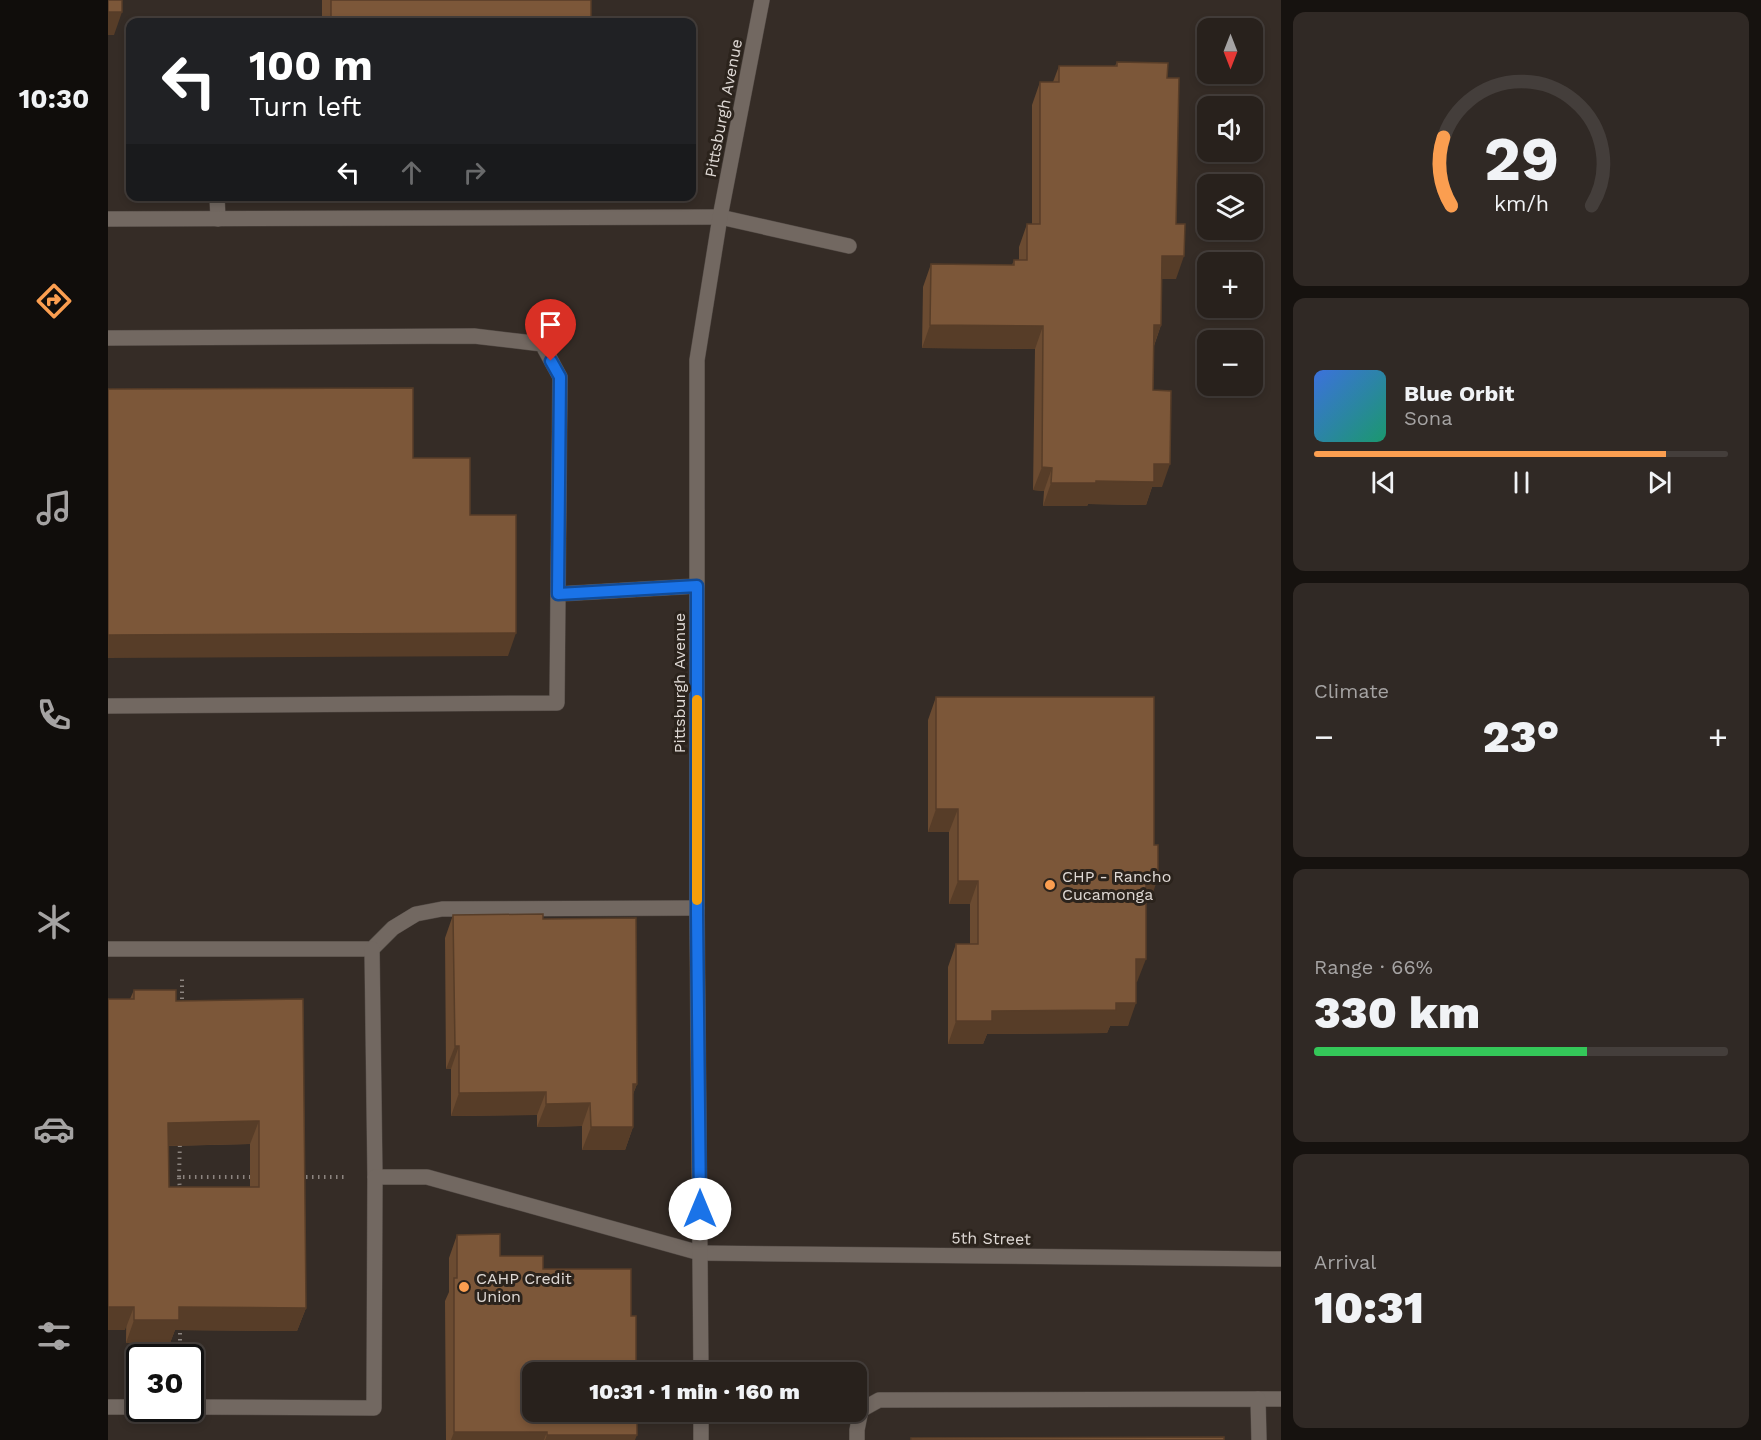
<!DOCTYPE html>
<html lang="en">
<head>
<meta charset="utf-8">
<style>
  body { margin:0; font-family:"Work Sans",sans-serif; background:#302925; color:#f1f3f6; height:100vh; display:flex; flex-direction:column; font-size:22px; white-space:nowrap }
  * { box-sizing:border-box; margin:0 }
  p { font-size:20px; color:#a5a3a3 }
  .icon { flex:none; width:33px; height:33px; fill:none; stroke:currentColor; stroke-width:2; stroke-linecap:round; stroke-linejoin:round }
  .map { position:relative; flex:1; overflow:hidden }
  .side { display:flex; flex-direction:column; gap:12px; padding:12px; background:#16120f; width:480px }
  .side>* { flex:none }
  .top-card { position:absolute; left:18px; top:18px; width:570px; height:183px; border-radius:12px; box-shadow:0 3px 9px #0003,0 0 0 2px #443e3b; background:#202124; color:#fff; overflow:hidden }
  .needle { width:39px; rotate:180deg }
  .buttons { position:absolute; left:1089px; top:18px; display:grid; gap:12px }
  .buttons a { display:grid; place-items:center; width:66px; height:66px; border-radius:12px; background:#28211c; box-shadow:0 3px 9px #0003,0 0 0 2px #443e3b; font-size:30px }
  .speed { position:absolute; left:18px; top:1344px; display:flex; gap:12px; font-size:30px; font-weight:700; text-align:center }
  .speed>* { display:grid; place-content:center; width:78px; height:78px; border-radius:50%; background:#28211c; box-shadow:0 3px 9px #0003,0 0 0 2px #443e3b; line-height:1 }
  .speed .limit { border:3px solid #111; border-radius:9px; background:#fff; color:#111 }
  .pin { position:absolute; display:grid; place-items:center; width:51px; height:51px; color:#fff; margin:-62px -26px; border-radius:50% 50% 50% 0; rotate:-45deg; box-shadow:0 0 6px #0007 }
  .pin .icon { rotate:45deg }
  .me { position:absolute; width:66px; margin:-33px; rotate:0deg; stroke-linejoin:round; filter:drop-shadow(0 0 4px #0008) }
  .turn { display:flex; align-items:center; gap:21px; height:126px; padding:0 24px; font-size:27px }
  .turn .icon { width:78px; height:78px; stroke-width:2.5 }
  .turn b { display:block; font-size:42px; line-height:51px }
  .lanes { display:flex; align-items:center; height:57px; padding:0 24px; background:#0003; justify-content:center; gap:30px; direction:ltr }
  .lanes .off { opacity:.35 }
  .big { font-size:45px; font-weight:800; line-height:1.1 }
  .side .card { flex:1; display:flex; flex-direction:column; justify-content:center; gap:9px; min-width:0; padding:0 21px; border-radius:12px; background:#302925 }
  .side .dial { align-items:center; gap:0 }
  .dial svg { height:156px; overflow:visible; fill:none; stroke:#443e3b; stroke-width:7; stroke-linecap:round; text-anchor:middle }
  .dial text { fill:#f1f3f6; stroke:none }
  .song { display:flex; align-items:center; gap:18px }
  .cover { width:72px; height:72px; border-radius:9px; background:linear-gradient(135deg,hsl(220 70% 55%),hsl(160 70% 35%)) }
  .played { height:6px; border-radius:3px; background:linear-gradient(90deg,#fb9e50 85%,#443e3b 85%) }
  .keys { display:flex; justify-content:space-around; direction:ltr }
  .heat { display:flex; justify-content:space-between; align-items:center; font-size:33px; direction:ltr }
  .charge { height:9px; border-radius:4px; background:linear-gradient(90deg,#34c759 66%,#443e3b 0) }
  .trip { position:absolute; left:414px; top:1362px; width:345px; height:60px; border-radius:12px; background:#28211c; box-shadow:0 3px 9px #0003,0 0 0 2px #443e3b; font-weight:800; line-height:60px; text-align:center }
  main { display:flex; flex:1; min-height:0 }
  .dock { display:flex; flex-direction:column; width:108px; justify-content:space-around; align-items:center; background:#100d0b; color:#a5a3a3 }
  .dock .icon { width:42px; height:42px }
  .dock .on { color:#fb9e50 }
  .dock b { font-size:27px; color:#f1f3f6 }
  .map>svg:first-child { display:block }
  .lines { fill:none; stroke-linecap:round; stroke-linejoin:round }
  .service-casing { stroke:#504843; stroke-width:16 }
  .minor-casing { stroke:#504843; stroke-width:16 }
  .path { stroke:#8c847f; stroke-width:4; stroke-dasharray:1.5 4.5; stroke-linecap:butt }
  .service { stroke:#726861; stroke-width:15 }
  .minor { stroke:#726861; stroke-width:15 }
  .wall { fill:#6b4b31; fill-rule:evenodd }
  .shaded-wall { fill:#573d28 }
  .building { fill:#7c5739; stroke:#573d28; stroke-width:1.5; fill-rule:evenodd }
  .route-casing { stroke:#114b97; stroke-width:15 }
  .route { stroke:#1a73e8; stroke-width:10 }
  .slow { stroke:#f59e0b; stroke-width:10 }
  .poi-dot { fill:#fb9e50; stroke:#2b231c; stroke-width:2 }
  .labels { text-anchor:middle; stroke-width:6; stroke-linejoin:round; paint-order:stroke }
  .street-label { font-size:16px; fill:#e0dad6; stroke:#2b231c }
  .poi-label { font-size:16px; fill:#e0dad6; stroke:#2b231c; text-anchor:start }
</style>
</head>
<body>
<main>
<nav class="dock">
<b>10:30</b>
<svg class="icon on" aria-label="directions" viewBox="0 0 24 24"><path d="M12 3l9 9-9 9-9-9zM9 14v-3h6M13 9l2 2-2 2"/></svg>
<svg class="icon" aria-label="music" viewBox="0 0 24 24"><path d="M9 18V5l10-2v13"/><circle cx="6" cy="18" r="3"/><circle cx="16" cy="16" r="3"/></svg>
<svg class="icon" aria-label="phone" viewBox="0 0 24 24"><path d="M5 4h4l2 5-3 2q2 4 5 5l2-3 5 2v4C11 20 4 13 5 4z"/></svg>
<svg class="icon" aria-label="climate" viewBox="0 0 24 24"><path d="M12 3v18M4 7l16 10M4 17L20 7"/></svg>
<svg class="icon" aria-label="car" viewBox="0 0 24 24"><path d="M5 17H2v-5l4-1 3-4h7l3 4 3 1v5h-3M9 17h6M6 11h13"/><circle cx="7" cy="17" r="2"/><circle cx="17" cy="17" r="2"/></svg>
<svg class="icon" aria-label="filters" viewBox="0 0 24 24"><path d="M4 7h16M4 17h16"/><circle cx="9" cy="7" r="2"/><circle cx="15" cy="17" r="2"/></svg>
</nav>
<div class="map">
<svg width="1173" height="1440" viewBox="0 0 1173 1440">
  <rect width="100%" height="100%" fill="#352c26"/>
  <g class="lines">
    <defs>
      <g id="service">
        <path d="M 109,196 L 110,219"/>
        <path d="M 612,217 L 741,246"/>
        <path d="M 0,338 L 366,336 L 434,344 L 452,377 L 450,594"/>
        <path d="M 0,706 L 449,703 L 450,594 L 589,586"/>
        <path d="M 0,949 L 264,949 L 285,928 L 308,914 L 334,909 L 589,908"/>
        <path d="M 264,949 L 267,1177"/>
        <path d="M 1150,1399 L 1173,1399"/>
        <path d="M 0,1407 L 32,1407"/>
        <path d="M 82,1407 L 266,1408 L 267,1177 L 319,1177 L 592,1253"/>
        <path d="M 749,1440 L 749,1430 L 753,1410 L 771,1400 L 1150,1399 L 1151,1440"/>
      </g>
      <g id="minor">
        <path d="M 0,219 L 612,217"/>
        <path d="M 592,1253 L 1173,1259"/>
        <path d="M 593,1372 L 589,914 L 589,360 L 612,217 L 654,0"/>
        <path d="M 593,1412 L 593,1440"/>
      </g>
    </defs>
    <!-- service casing -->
    <use href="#service" class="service-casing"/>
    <!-- minor casing -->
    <use href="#minor" class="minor-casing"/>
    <!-- path -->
    <g class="path">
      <path d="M 74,1005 L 74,976"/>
      <path d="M 71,1177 L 72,1141"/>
      <path d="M 192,1177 L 239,1177"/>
      <path d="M 72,1191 L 71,1177 L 146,1177"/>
      <path d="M 72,1327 L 72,1358"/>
    </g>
    <!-- service -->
    <use href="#service" class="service"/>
    <!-- minor -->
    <use href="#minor" class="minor"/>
  </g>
  <!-- wall -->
  <g class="wall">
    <rect x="214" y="0" width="269" height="22"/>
    <path d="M 1009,62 L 1059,78 L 1068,279 L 1054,279 L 1053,325 L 1046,346 L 1045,390 L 1054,487 L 1044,487 L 1038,505 L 980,504 L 979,506 L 935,506 L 936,491 L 925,490 L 927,349 L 814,348 L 815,287 L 823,264 L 904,265 L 906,260 L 911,260 L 911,247 L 919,224 L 924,224 L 924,105 L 932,82 L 945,82 L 951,66 L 1007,66 Z"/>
    <path d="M 828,697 L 1042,901 L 1038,901 L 1029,982 L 1028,982 L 1020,1026 L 1002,1026 L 999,1033 L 879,1034 L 875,1044 L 840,1044 L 840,967 L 848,944 L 862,944 L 862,904 L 841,904 L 841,832 L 820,832 L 820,720 Z"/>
    <path d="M 345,915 L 435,919 L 529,1084 L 525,1094 L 525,1127 L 517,1150 L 474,1150 L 474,1126 L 429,1127 L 429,1115 L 343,1116 L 343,1069 L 338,1069 L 337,938 Z"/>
    <path d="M 26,990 L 68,1001 L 195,999 L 198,1308 L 189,1331 L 67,1330 L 62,1343 L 18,1343 L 22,999 ZM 142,1144 L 142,1187 L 61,1187 L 60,1146 Z"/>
    <path d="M 349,1235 L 392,1256 L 435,1269 L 523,1316 L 527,1440 L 338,1440 L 337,1301 L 341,1292 L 341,1258 Z"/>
  </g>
  <!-- shaded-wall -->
  <g class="shaded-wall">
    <path d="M 0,12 L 14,12 L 6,35 L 0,35 Z"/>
    <path d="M 1054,256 L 1076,256 L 1068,279 L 1046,279 Z"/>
    <path d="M 822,325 L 935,326 L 927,349 L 814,348 Z"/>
    <path d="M 1046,325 L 1053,325 L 1045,348 Z"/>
    <path d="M 1046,464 L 1062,464 L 1054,487 L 1044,487 L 1038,505 L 980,504 L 979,506 L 935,506 L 943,483 L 988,481 Z"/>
    <path d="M 934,467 L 944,468 L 936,491 L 925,490 Z"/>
    <path d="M 408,633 L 400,656 L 0,658 L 0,635 Z"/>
    <path d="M 828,809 L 850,809 L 841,832 L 820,832 Z"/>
    <path d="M 1038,878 L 1050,878 L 1042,901 L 1029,901 Z"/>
    <path d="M 850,881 L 870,881 L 862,904 L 841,904 Z"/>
    <path d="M 1028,959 L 1038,959 L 1029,982 L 1019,982 Z"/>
    <path d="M 1008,1003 L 1028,1003 L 1020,1026 L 1002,1026 L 999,1033 L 879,1034 L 875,1044 L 840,1044 L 848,1021 L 884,1011 Z"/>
    <path d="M 347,1046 L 351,1046 L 343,1069 L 338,1069 Z"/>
    <path d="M 525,1084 L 529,1084 L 520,1107 Z"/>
    <path d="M 438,1092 L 429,1115 L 343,1116 L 351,1093 Z"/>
    <path d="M 482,1103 L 474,1126 L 429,1127 L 438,1104 Z"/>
    <path d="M 151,1121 L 142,1144 L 52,1146 L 60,1123 Z"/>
    <path d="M 483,1127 L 525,1127 L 517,1150 L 474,1150 Z"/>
    <path d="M 0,1307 L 26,1307 L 17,1330 L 0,1330 Z"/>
    <path d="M 71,1307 L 198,1308 L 189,1331 L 67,1330 L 62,1343 L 18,1343 L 26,1320 Z"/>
    <path d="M 346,1432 L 439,1432 L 436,1440 L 343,1440 Z"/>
    <path d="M 439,1435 L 529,1435 L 527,1440 L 437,1440 Z"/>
  </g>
  <!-- building -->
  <g class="building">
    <rect x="0" y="0" width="14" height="12"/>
    <rect x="223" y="0" width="260" height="22"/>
    <path d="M 1009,62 L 1060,63 L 1059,78 L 1071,78 L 1068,224 L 1077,224 L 1076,256 L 1054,256 L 1053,325 L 1046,325 L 1045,390 L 1063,391 L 1062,464 L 1046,464 L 1046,482 L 988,481 L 988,483 L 943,483 L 944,468 L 934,467 L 935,326 L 822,325 L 823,264 L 906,265 L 906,260 L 919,260 L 919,224 L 932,224 L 932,82 L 951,82 L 951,66 L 1009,66 Z"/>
    <path d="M 305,388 L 305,458 L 362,458 L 362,515 L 408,515 L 408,633 L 0,635 L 0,389 Z"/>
    <path d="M 828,697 L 1046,697 L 1046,845 L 1050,845 L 1050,878 L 1038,878 L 1038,959 L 1028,959 L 1028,1003 L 1008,1003 L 1008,1010 L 884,1011 L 884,1021 L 848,1021 L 848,944 L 870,944 L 870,881 L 850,881 L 850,809 L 828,809 Z"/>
    <path d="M 435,914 L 435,919 L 528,918 L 529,1084 L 525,1084 L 525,1127 L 483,1127 L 482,1103 L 438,1104 L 438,1092 L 351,1093 L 351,1046 L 347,1046 L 345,915 Z"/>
    <path d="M 26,990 L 68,990 L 68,1001 L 195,999 L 198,1308 L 71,1307 L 71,1320 L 26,1320 L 26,1307 L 0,1307 L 0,999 L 26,999 ZM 151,1121 L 151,1187 L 61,1187 L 60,1123 Z"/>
    <path d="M 392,1234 L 392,1256 L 435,1256 L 435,1269 L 523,1269 L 523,1316 L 528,1316 L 528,1372 L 424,1372 L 424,1412 L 529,1412 L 529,1435 L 439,1435 L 439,1432 L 346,1432 L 346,1278 L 349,1278 L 349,1235 Z"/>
    <path d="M 1116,1437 L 1116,1440 L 803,1440 L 803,1438 Z"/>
  </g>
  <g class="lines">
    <defs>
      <path id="route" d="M 443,361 L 452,377 L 450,594 L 589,586 L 589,914 L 592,1209"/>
    </defs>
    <!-- route casing -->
    <use href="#route" class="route-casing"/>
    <!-- route -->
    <use href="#route" class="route"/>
    <!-- slow -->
    <path class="slow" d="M 589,700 L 589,900"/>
  </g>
  <!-- markers -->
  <g class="poi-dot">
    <circle cx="942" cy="885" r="6"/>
    <circle cx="356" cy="1287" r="6"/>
  </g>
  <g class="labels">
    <!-- street labels -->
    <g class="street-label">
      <text transform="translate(615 108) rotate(-79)" y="6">Pittsburgh Avenue</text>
      <text transform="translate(571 683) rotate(-90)" y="6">Pittsburgh Avenue</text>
      <text transform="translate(883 1238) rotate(1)" y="6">5th Street</text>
    </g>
    <!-- poi labels -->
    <g class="poi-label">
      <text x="954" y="882">CHP - Rancho<tspan x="954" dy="18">Cucamonga</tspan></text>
      <text x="368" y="1284">CAHP Credit<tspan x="368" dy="18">Union</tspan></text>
    </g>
  </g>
</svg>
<div class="buttons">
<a><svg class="needle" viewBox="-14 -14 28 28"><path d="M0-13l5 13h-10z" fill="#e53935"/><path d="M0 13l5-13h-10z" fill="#a5a3a3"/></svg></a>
<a><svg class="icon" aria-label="sound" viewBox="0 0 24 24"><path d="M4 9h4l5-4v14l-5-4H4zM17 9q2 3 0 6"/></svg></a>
<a><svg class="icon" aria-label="layers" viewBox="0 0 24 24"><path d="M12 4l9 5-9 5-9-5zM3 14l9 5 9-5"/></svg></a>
<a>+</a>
<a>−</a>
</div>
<div class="speed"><div class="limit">30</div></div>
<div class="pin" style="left:443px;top:361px;background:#d93025"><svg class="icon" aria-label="arrive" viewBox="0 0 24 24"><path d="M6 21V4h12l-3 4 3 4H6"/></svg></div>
<svg class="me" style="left:592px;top:1209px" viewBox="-20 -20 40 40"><circle r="19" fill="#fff"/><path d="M0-13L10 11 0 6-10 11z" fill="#1a73e8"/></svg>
<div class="trip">10:31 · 1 min · 160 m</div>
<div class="top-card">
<div class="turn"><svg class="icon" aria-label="left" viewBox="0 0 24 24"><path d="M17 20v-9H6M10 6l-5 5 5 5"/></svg><div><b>100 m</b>Turn left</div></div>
<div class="lanes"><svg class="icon" aria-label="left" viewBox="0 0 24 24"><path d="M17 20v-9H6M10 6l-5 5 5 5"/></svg><svg class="icon off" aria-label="ahead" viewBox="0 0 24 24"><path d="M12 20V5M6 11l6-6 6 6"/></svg><svg class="icon off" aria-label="right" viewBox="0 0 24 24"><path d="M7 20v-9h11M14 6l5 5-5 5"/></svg></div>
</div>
</div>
<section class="side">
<div class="card dial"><svg viewBox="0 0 100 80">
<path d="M14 69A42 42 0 1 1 86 69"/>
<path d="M14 69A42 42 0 0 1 10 34" stroke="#fb9e50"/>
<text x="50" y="56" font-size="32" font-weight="700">29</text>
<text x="50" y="72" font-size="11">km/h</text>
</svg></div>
<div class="card">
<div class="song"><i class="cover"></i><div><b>Blue Orbit</b><p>Sona</p></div></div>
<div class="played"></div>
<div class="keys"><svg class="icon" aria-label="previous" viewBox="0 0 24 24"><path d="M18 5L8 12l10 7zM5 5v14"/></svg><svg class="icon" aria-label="pause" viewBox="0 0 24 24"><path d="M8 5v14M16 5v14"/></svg><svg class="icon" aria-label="next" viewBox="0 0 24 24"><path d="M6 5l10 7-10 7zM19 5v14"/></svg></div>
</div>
<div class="card"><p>Climate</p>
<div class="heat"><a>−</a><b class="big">23°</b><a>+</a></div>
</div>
<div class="card"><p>Range · 66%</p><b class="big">330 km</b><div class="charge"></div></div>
<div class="card"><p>Arrival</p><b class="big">10:31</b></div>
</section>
</main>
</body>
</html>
